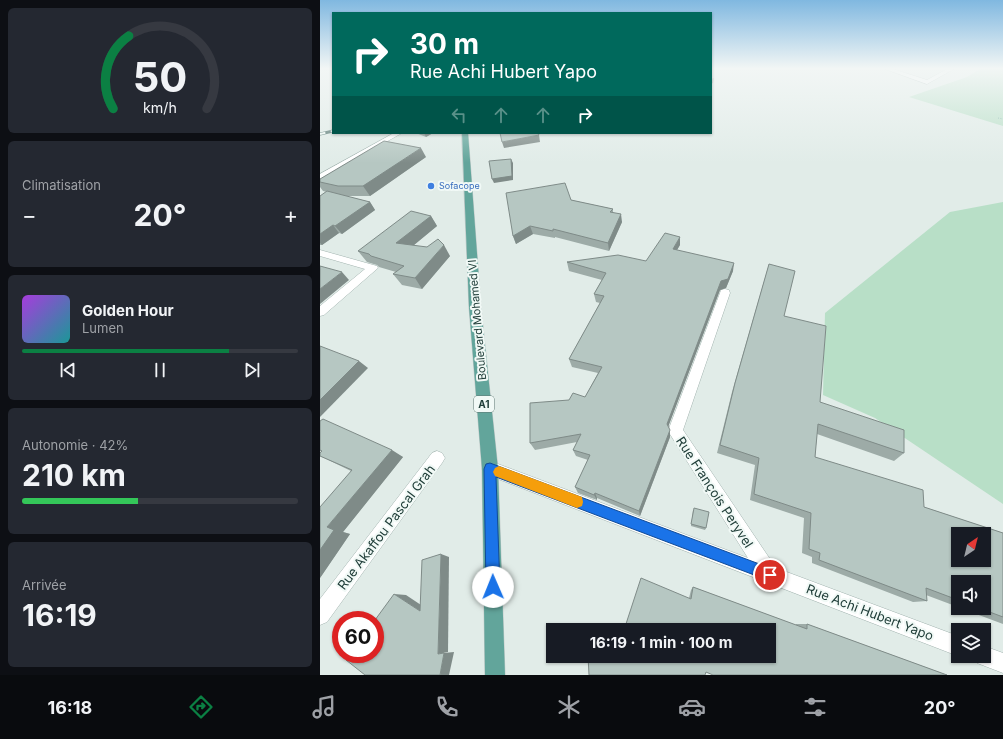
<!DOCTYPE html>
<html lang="fr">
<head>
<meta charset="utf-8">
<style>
  body { margin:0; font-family:Inter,sans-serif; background:#242831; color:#f1f3f6; height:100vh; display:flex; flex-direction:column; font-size:15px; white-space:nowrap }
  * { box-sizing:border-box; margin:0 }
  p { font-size:13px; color:#9ea1a6 }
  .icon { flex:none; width:22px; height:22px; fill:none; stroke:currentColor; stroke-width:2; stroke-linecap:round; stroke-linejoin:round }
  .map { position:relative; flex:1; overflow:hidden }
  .drawer { display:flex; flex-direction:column; gap:8px; padding:8px; background:#0d0f14; width:320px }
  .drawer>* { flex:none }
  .banner { position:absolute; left:12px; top:12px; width:380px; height:122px; border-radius:0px; box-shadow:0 1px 3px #0004; background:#00695c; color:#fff; overflow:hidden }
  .needle { width:26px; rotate:35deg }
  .fabs { position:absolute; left:631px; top:527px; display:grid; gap:8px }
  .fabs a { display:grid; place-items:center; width:40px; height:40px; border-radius:0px; background:#171b24; box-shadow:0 1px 3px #0004; font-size:20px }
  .speed { position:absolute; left:12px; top:611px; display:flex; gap:8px; font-size:20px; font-weight:700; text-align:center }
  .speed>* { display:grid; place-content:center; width:52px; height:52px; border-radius:50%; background:#171b24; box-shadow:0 1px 3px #0004; line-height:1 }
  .speed .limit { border:6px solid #d22; background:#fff; color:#111 }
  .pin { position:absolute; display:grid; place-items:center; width:34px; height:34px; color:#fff; margin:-17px; border:2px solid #fff; border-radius:50%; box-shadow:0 1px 4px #0007 }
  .me { position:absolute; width:44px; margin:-22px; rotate:359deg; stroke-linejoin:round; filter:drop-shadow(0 0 3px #0008) }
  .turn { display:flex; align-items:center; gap:14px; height:84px; padding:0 12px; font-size:18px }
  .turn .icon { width:52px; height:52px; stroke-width:2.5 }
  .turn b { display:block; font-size:28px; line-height:34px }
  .lanes { display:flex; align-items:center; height:38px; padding:0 12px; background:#0003; justify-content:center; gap:20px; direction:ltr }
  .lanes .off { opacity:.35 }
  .big { font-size:30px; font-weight:700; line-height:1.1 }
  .drawer .card { flex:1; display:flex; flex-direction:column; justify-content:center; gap:6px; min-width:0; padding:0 14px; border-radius:6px; background:#242831 }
  .drawer .dial { align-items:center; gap:0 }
  .dial svg { height:104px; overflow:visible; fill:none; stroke:#363941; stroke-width:7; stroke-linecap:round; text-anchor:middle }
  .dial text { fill:#f1f3f6; stroke:none }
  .song { display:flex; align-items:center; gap:12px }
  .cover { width:48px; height:48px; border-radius:6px; background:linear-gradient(135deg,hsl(280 70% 55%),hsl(180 70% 35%)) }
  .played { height:4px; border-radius:2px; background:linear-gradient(90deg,#0b8043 75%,#363941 75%) }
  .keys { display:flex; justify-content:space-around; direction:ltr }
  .heat { display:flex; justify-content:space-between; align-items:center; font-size:22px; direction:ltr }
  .charge { height:6px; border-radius:3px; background:linear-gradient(90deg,#34c759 42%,#363941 0) }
  .trip { position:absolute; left:226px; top:623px; width:230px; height:40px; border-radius:0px; background:#171b24; box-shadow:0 1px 3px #0004; font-weight:700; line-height:40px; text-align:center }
  .menu { display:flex; height:64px; justify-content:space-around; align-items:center; background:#090b0e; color:#9ea1a6 }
  .menu .icon { width:28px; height:28px }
  .menu .selected { color:#0b8043 }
  .menu b { font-size:18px; color:#f1f3f6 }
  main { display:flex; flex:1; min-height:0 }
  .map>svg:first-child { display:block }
  .green { fill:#b8dfc7 }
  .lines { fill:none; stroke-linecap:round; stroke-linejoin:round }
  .street-casing { stroke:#a3b4b0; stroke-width:1 }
  .primary-casing { stroke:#c1c9c8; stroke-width:1 }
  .path { stroke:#7fb2a8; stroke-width:1; stroke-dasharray:1 1.5; stroke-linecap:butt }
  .street { fill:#fff; fill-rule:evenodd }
  .primary { fill:#62a59b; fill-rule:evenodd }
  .rail-casing { stroke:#5a7a75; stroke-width:3 }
  .rail { stroke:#f1f9f6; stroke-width:2; stroke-dasharray:5.5; stroke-linecap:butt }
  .wall { fill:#9daba7 }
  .shaded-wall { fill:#7f8b88 }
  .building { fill:#b6c7c2; stroke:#7f8b88; fill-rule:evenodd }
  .route { fill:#1a73e8; stroke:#114b97 }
  .slow { fill:#f59e0b }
  .shop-dot { fill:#3f7fe0; stroke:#f1f9f6; stroke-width:1.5 }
  .labels { text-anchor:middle; stroke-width:4; stroke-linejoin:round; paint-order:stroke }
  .far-shop-label { font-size:9px; fill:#366cbe; stroke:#f1f9f6; text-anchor:start }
  .shield { fill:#f1f9f6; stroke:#5f7672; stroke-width:1 }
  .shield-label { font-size:10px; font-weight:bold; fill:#203e39 }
  .street-label { font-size:11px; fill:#203e39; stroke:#f1f9f6 }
  .near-street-label { font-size:13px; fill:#203e39; stroke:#f1f9f6 }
</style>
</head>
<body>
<main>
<section class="drawer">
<div class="card dial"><svg viewBox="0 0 100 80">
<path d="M14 69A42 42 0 1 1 86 69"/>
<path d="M14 69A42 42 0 0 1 26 13" stroke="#0b8043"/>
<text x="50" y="56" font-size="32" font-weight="700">50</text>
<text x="50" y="72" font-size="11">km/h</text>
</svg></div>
<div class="card"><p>Climatisation</p>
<div class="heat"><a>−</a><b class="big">20°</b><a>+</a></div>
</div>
<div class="card">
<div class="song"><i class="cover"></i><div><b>Golden Hour</b><p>Lumen</p></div></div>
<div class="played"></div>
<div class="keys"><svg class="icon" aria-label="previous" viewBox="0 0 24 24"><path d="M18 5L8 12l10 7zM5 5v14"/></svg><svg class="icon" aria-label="pause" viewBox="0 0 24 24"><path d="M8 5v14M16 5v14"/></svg><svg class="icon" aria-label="next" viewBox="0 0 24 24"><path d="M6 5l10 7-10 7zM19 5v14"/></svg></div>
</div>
<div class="card"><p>Autonomie · 42%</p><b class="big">210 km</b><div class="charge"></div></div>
<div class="card"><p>Arrivée</p><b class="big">16:19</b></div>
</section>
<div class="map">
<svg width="683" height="675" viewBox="0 0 683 675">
  <rect width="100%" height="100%" fill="#e1ece8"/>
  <!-- green -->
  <g class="green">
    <path d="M 660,69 L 683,69 L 683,126 L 589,97 L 647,77 Z"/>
    <path d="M 683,202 L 683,504 L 555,418 L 503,395 L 505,313 L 630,212 Z"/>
  </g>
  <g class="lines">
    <defs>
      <g id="street">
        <path d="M 565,69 L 573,69 L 607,80 L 627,69 L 634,69 L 607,84 Z"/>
        <path d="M 74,133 L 82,133 L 0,179 L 0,174 Z"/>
        <path d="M 0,250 L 57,266 L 58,268 L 4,315 L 0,316 L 0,306 L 45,269 L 0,256 Z"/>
        <path d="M 405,289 L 409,290 L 410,293 L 363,430 L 456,568 L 638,636 L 638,656 L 165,474 L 162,469 L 165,464 L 170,461 L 428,558 L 348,431 L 400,293 L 401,290 Z"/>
        <path d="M 117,451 L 122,453 L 125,458 L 122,463 L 7,622 L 0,625 L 0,599 L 112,453 Z"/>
        <path d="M 664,646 L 683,653 L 683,673 L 657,663 L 654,656 L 664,656 Z"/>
      </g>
      <path id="primary" d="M 142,133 L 148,133 L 161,307 L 178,469 L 185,675 L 165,675 L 162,469 L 149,307 Z"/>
    </defs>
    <!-- street casing -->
    <use href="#street" class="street-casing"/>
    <!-- primary casing -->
    <use href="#primary" class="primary-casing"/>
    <!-- path -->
    <path class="path" d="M 678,118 L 683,119"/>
    <!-- street -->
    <use href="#street" class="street"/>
    <!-- primary -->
    <use href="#primary" class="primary"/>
    <defs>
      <path id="rail" d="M 0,134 L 13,131"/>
    </defs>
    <!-- rail casing -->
    <use href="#rail" class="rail-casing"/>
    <!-- rail -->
    <use href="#rail" class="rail"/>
  </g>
  <!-- wall -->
  <g class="wall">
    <path d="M 96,133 L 113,133 L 106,137 Z"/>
    <path d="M 106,157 L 50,196 L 26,196 L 50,202 L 55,210 L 22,234 L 19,233 L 2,245 L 0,245 L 0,196 L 7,192 L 3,191 L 0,187 L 0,179 Z"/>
    <path d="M 251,200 L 293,209 L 293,212 L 302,222 L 289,251 L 235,237 L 235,238 L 213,234 L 196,244 L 193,236 Z"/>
    <path d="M 111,216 L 117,226 L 94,245 L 130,256 L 102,289 L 82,285 L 73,274 L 76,272 L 59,267 L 57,265 L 47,262 L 38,251 Z"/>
    <path d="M 360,245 L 357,250 L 413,271 L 406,288 L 400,290 L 348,426 L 350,437 L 320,516 L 277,498 L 277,500 L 258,493 L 255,487 L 268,460 L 256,456 L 253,450 L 257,442 L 215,450 L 210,443 L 249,400 L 265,397 L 278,373 L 252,367 L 249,359 L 280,303 L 276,302 L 274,294 L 282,280 L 249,271 L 247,262 L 326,261 Z"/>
    <path d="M 449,264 L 464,316 L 500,402 L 584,453 L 574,461 L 497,434 L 495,457 L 604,507 L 683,533 L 683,624 L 640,608 L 664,608 L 638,582 L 638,607 L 606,595 L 607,601 L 593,602 L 492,563 L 492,557 L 482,553 L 484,518 L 430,500 L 435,465 L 397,453 L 412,392 Z"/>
    <path d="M 0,421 L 83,457 L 23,532 L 30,534 L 0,578 L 31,471 L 0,456 L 2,452 L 0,451 Z"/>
    <path d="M 373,510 L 386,528 L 385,530 L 371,526 Z"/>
    <path d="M 373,587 L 476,625 L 476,624 L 487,624 L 627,675 L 369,598 L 371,590 Z"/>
  </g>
  <!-- shaded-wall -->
  <g class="shaded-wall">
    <path d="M 394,78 L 393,83 L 391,84 L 391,79 Z"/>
    <path d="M 104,133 L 113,133 L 106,137 Z"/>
    <path d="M 219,135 L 220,142 L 184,148 L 182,142 Z"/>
    <path d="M 101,148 L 106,157 L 50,196 L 43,186 Z"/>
    <path d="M 191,159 L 193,163 L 193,180 L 174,183 L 172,179 Z"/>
    <path d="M 50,202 L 55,210 L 22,234 L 15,226 Z"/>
    <path d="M 301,214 L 302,222 L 289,251 L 288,243 Z"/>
    <path d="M 111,216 L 117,226 L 83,254 L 76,243 Z"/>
    <path d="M 13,225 L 19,233 L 2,245 L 0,243 L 0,234 Z"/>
    <path d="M 210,226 L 213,234 L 196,244 L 193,236 Z"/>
    <path d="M 360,237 L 360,245 L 352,258 L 353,249 Z"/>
    <path d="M 124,245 L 130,256 L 102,289 L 95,278 Z"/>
    <path d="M 414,263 L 413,271 L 406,288 L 400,290 L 347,430 L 347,424 L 401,281 Z"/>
    <path d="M 22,272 L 29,280 L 0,304 L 0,289 Z"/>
    <path d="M 39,361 L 48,368 L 0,417 L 0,400 Z"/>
    <path d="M 350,430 L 350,437 L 320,516 L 319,511 Z"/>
    <path d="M 72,450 L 83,457 L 23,532 L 30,534 L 0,578 L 0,550 L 7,527 Z"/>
    <path d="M 275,493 L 277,498 L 277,500 L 274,495 Z"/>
    <path d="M 121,554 L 129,557 L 128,652 L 118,654 Z"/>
    <path d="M 74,594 L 86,595 L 110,611 L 100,611 Z"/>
    <path d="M 134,652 L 129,675 L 120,675 L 124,653 Z"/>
  </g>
  <!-- building -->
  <g class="building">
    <path d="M 180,133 L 218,133 L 219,135 L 182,142 Z"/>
    <path d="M 64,141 L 101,148 L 43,186 L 18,186 L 0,182 L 0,179 Z"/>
    <path d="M 191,159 L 192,176 L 172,179 L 169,161 Z"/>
    <path d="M 245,183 L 251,200 L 293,209 L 290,212 L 301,214 L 288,243 L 233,229 L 233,231 L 210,226 L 193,236 L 186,193 Z"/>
    <path d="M 7,191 L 50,202 L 15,226 L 13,225 L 0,234 L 0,196 Z"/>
    <path d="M 91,211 L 111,216 L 76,243 L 107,247 L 118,239 L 124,245 L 95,278 L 73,274 L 84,266 L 51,256 L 49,254 L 38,251 Z"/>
    <path d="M 345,233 L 360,237 L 353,249 L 414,263 L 408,279 L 401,281 L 347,424 L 350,430 L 319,511 L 275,493 L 274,495 L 255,487 L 270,455 L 253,450 L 261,434 L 210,443 L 210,403 L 249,400 L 253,393 L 265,397 L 282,367 L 249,359 L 284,296 L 274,294 L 286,273 L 247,262 L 298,255 L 326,261 Z"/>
    <path d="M 449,264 L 475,271 L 464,316 L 506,326 L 500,402 L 584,430 L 584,453 L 498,424 L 495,457 L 603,490 L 604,507 L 683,533 L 683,617 L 659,608 L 664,608 L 664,582 L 638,582 L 638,600 L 606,588 L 607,601 L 499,560 L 500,553 L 489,549 L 491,513 L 434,494 L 439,458 L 400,445 L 415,383 ZM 638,534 L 664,534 L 664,560 L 638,560 Z"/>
    <path d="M 0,266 L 22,272 L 0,289 Z"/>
    <path d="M 0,346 L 39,361 L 0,400 Z"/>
    <path d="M 3,419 L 72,450 L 7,527 L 14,530 L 0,550 L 0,507 L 32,470 L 0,456 L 0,453 L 2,451 L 0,450 L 0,421 Z"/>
    <path d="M 374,508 L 389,512 L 386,528 L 371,524 Z"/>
    <path d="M 121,554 L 118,654 L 124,653 L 120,675 L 45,675 L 26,660 L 30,654 L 55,654 L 55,620 L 74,594 L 100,611 L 102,560 Z"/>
    <path d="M 321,578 L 371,599 L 373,587 L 487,629 L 487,624 L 627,675 L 393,675 L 386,672 L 385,675 L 269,675 L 268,656 L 449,656 L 449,630 L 304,630 Z"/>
  </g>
  <!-- sky -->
  <linearGradient id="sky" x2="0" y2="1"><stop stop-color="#80b8e0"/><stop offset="0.42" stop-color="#f2f6f5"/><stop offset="1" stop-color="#f2f6f5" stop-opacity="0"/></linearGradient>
  <rect width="683" height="163" fill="url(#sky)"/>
  <!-- route -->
  <path class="route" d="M 170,463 L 450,568 L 455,570 L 457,575 L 455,579 L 450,581 L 176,477 L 180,587 L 178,592 L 173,594 L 168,592 L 166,587 L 164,469 L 166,464 Z"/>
  <!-- slow -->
  <path class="slow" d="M 179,466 L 262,497 L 263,502 L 262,506 L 257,508 L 175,476 L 173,472 L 175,468 Z"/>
  <!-- markers -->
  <circle class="shop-dot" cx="111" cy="186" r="4"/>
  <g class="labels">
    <!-- far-shop labels -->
    <g class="far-shop-label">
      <text x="119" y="189">Sofacope</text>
    </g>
    <!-- shield labels -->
    <rect class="shield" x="154" y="396" width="20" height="16" rx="3"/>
    <g class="shield-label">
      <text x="164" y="408">A1</text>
    </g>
    <!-- street labels -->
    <g class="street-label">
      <text transform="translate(157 320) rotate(-95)" y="4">Boulevard Mohamed VI</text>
    </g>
    <!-- near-street labels -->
    <g class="near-street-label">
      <text transform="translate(395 492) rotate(57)" y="5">Rue François Peryvel</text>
      <text transform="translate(66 527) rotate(-53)" y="5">Rue Akaffou Pascal Grah</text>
      <text transform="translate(550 612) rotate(21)" y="5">Rue Achi Hubert Yapo</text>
    </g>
  </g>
</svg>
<div class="fabs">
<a><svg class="needle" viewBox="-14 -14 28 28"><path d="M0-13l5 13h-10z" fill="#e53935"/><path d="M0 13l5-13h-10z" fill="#9ea1a6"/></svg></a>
<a><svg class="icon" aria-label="sound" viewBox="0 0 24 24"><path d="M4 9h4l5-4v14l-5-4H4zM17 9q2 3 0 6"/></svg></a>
<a><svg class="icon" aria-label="layers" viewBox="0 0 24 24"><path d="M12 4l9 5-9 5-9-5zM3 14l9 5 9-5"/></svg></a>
</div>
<div class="speed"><div class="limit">60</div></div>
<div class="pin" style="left:450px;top:575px;background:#d93025"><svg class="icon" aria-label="arrive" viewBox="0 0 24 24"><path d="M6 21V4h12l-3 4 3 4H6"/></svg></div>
<svg class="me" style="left:173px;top:587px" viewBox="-20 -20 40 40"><circle r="19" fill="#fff"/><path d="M0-13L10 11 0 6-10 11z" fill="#1a73e8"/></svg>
<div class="trip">16:19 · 1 min · 100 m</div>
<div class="banner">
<div class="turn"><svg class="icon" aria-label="right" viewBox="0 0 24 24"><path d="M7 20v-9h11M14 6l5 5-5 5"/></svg><div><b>30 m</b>Rue Achi Hubert Yapo</div></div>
<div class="lanes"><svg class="icon off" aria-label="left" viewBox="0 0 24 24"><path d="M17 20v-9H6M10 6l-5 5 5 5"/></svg><svg class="icon off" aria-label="ahead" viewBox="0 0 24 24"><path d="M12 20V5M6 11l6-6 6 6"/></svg><svg class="icon off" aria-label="ahead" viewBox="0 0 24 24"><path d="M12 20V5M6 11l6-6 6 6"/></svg><svg class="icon" aria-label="right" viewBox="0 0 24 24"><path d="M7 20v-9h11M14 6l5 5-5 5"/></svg></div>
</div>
</div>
</main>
<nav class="menu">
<b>16:18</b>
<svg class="icon selected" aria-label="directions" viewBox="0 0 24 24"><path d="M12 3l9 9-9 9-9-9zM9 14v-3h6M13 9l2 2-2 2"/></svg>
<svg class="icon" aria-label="music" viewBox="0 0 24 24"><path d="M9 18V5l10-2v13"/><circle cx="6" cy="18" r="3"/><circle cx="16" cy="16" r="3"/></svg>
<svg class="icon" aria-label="phone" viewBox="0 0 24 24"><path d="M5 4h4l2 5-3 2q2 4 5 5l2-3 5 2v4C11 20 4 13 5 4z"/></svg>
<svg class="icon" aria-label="climate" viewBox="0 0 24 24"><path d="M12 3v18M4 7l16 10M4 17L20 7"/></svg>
<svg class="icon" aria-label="car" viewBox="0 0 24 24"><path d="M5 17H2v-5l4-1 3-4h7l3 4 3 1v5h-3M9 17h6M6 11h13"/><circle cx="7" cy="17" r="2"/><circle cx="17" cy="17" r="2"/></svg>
<svg class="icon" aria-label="filters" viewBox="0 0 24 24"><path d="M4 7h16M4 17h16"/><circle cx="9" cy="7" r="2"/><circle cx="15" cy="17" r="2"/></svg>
<b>20°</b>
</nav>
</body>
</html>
